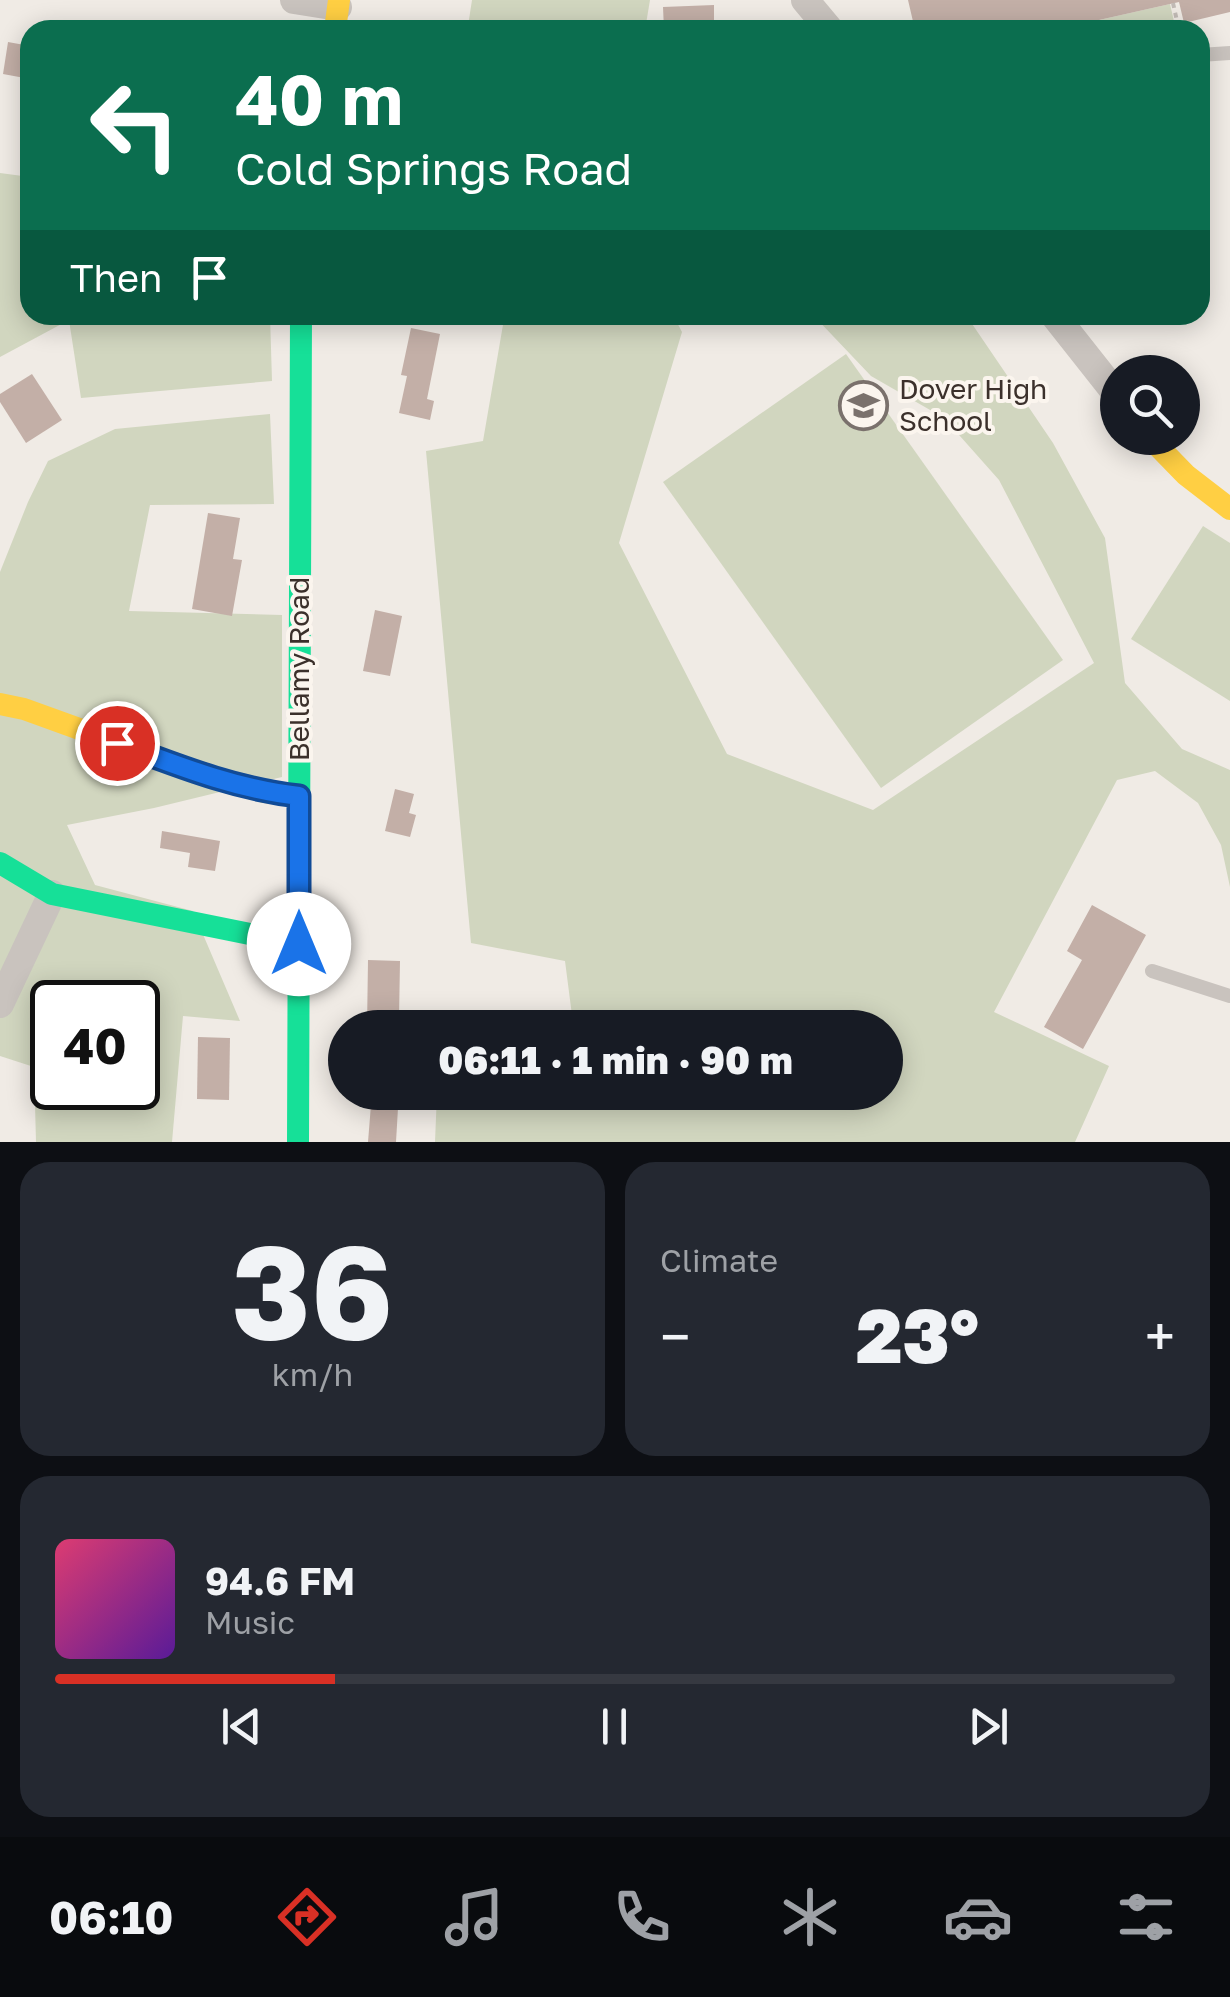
<!DOCTYPE html>
<html lang="en">
<head>
<meta charset="utf-8">
<style>
  body { margin:0; font-family:"Golos Text",sans-serif; background:#242831; color:#f1f3f6; height:100vh; display:flex; flex-direction:column; font-size:38px; white-space:nowrap }
  * { box-sizing:border-box; margin:0 }
  p { font-size:32px; color:#9ea1a6 }
  .icon { flex:none; width:55px; height:55px; fill:none; stroke:currentColor; stroke-width:2; stroke-linecap:round; stroke-linejoin:round }
  .map { position:relative; height:1142px; overflow:hidden }
  .panel { display:flex; flex-direction:column; gap:20px; padding:20px; background:#0d0f14; flex:1 }
  .panel>* { flex:none }
  .banner { position:absolute; left:20px; top:20px; width:1190px; height:305px; border-radius:30px; box-shadow:0 5px 25px #0003; background:#0b6e4f; color:#fff; overflow:hidden }
  .fabs { position:absolute; left:1100px; top:355px; display:grid; gap:20px }
  .fabs a { display:grid; place-items:center; width:100px; height:100px; border-radius:50%; background:#171b24; box-shadow:0 5px 25px #0003; font-size:50px }
  .speed { position:absolute; left:30px; top:980px; display:flex; gap:20px; font-size:50px; font-weight:700; text-align:center }
  .speed>* { display:grid; place-content:center; width:130px; height:130px; border-radius:50%; background:#171b24; box-shadow:0 5px 25px #0003; line-height:1 }
  .speed .limit { border:5px solid #111; border-radius:15px; background:#fff; color:#111 }
  .pin { position:absolute; display:grid; place-items:center; width:85px; height:85px; color:#fff; margin:-42px; border:5px solid #fff; border-radius:50%; box-shadow:0 2px 10px #0007 }
  .me { position:absolute; width:110px; margin:-55px; rotate:0deg; stroke-linejoin:round; filter:drop-shadow(0 0 8px #0008) }
  .turn { display:flex; align-items:center; gap:35px; height:210px; padding:0 50px; font-size:45px }
  .turn .icon { width:130px; height:130px; stroke-width:2.5 }
  .turn b { display:block; font-size:70px; line-height:85px }
  .then { display:flex; align-items:center; height:95px; padding:0 50px; background:#0003; gap:20px; font-size:38px }
  .big { font-size:75px; font-weight:800; line-height:1.1 }
  .panel .card { flex:1; display:flex; flex-direction:column; justify-content:center; gap:15px; min-width:0; padding:0 35px; border-radius:30px; background:#242831 }
  .panel .dial { align-items:center; gap:0 }
  .dial b { font-size:130px; line-height:1 }
  .song { display:flex; align-items:center; gap:30px }
  .cover { width:120px; height:120px; border-radius:15px; background:linear-gradient(135deg,hsl(340 70% 55%),hsl(270 70% 35%)) }
  .played { height:10px; border-radius:5px; background:linear-gradient(90deg,#d93025 25%,#363941 25%) }
  .keys { display:flex; justify-content:space-around; direction:ltr }
  .heat { display:flex; justify-content:space-between; align-items:center; font-size:55px; direction:ltr }
  .panel .tiles { flex:1; display:grid; gap:20px; grid-template-columns:1fr 1fr }
  .card:last-child { grid-column:span 2 }
  .trip { position:absolute; left:328px; top:1010px; width:575px; height:100px; border-radius:50px; background:#171b24; box-shadow:0 5px 25px #0003; font-weight:800; line-height:100px; text-align:center }
  .menu { display:flex; height:160px; justify-content:space-around; align-items:center; background:#090b0e; color:#9ea1a6 }
  .menu .icon { width:70px; height:70px }
  .menu .current { color:#d93025 }
  .menu b { font-size:45px; color:#f1f3f6 }
  .map>svg:first-child { display:block }
  .green { fill:#d1d6bf; fill-rule:evenodd }
  .building { fill:#c3afa7 }
  .lines { fill:none; stroke-linecap:round; stroke-linejoin:round }
  .path { stroke:#c2bbb6; stroke-width:4; stroke-dasharray:5 5; stroke-linecap:butt }
  .lane { stroke:#c9c3be; stroke-width:14 }
  .street { stroke:#c9c3be; stroke-width:28 }
  .fast { stroke:#16e098; stroke-width:22 }
  .slow { stroke:#ffcf43; stroke-width:22 }
  .route-casing { stroke:#114b97; stroke-width:25 }
  .route { stroke:#1a73e8; stroke-width:18 }
  .labels { text-anchor:middle; stroke-width:8; stroke-linejoin:round; paint-order:stroke }
  .poi-label { font-size:28px; fill:#3b302b; stroke:#fbf5ee; text-anchor:start }
  .street-label { font-size:28px; fill:#3b302b; stroke:#fbf5ee }
</style>
</head>
<body>
<div class="map">
<svg width="1230" height="1142" viewBox="0 0 1230 1142">
  <rect width="100%" height="100%" fill="#f0ebe5"/>
  <!-- green -->
  <g class="green">
    <path d="M 472,0 L 650,0 L 645,30 L 477,30 L 468,26 Z"/>
    <path d="M 1170,4 L 1176,30 L 1101,30 L 1099,20 Z"/>
    <path d="M 0,173 L 30,177 L 30,315 L 270,315 L 272,381 L 81,398 L 69,320 L 0,357 Z"/>
    <path d="M 493,315 L 673,315 L 682,332 L 619,543 L 727,754 L 873,810 L 1094,663 L 999,480 L 944,418 L 871,376 L 813,315 L 966,315 L 1053,443 L 1105,538 L 1125,683 L 1182,749 L 1230,770 L 1230,887 L 1221,845 L 1198,803 L 1155,771 L 1117,780 L 994,1012 L 1109,1066 L 1075,1142 L 435,1142 L 437,1093 L 885,1092 L 885,1028 L 563,1027 L 573,1023 L 565,961 L 471,943 L 426,451 L 483,441 L 504,319 Z"/>
    <path d="M 846,354 L 1063,660 L 881,788 L 663,482 Z"/>
    <path d="M 270,414 L 274,504 L 150,505 L 129,611 L 282,615 L 282,777 L 154,808 L 67,825 L 95,885 L 193,911 L 240,1021 L 183,1016 L 172,1142 L 36,1142 L 34,1067 L 0,1056 L 0,572 L 28,502 L 48,461 L 115,429 ZM 52,1002 L 138,1002 L 138,1088 L 52,1088 Z"/>
    <path d="M 1203,526 L 1230,543 L 1230,701 L 1131,639 Z"/>
  </g>
  <!-- building -->
  <g class="building">
    <path d="M 908,0 L 1230,0 L 1230,12 L 1184,23 L 1179,2 L 1099,20 L 1101,30 L 915,30 Z"/>
    <path d="M 714,5 L 714,25 L 722,24 L 722,30 L 664,30 L 663,7 Z"/>
    <path d="M 8,42 L 30,46 L 30,79 L 3,74 Z"/>
    <path d="M 411,328 L 440,334 L 427,399 L 434,401 L 430,420 L 399,413 L 407,376 L 401,375 Z"/>
    <path d="M 32,374 L 62,420 L 26,443 L 0,402 L 0,394 Z"/>
    <path d="M 208,513 L 240,518 L 233,559 L 242,560 L 232,616 L 192,609 Z"/>
    <path d="M 375,610 L 402,616 L 390,676 L 363,671 Z"/>
    <path d="M 395,789 L 414,794 L 409,813 L 416,815 L 410,837 L 385,831 Z"/>
    <path d="M 162,831 L 220,841 L 215,871 L 188,867 L 190,853 L 160,848 Z"/>
    <path d="M 1092,905 L 1146,935 L 1083,1049 L 1044,1027 L 1082,960 L 1067,951 Z"/>
    <path d="M 368,960 L 400,961 L 399,1019 L 431,1020 L 430,1028 L 367,1028 Z"/>
    <path d="M 198,1037 L 230,1038 L 229,1100 L 197,1099 Z"/>
    <path d="M 372,1092 L 416,1092 L 415,1110 L 398,1108 L 396,1142 L 368,1142 Z"/>
  </g>
  <g class="lines">
    <!-- path -->
    <path class="path" d="M 1173,3 L 1179,30"/>
    <!-- lane -->
    <g class="lane">
      <path d="M 1200,55 L 1230,53"/>
      <path d="M 1152,971 L 1230,996"/>
    </g>
    <!-- street -->
    <g class="street">
      <path d="M 294,0 L 338,7"/>
      <path d="M 805,0 L 830,30"/>
      <path d="M 1054,315 L 1118,396"/>
      <path d="M 0,1004 L 52,894"/>
    </g>
    <!-- fast -->
    <g class="fast">
      <path d="M 0,863 L 52,894 L 299,944"/>
      <path d="M 298,1142 L 301,315"/>
    </g>
    <!-- slow -->
    <g class="slow">
      <path d="M 335,30 L 339,0"/>
      <path d="M 1150,438 L 1186,475 L 1230,509"/>
      <path d="M 0,704 L 24,709 L 226,782 L 265,792 L 299,796"/>
    </g>
  </g>
  <g class="lines">
    <defs>
      <path id="route" d="M 117,743 C 176,765 235,789 299,796 L 299,944"/>
    </defs>
    <!-- route casing -->
    <use href="#route" class="route-casing"/>
    <!-- route -->
    <use href="#route" class="route"/>
  </g>
  <!-- icons -->
  <defs>
    <symbol id="school-ring" viewBox="-11 -11 22 22"><circle r="9.5" fill="#fbf5ee" stroke="#7a716c" stroke-width="1.5"/><path d="M0-5L7-2L0 1L-7-2ZM-4 1L0 2.5L4 1V4Q0 6-4 4Z" fill="#7a716c"/></symbol>
  </defs>
  <g fill-rule="evenodd">
    <use href="#school-ring" x="836" y="378" width="55" height="55"/>
  </g>
  <g class="labels">
    <!-- poi labels -->
    <g class="poi-label">
      <text x="899" y="399">Dover High<tspan x="899" dy="32">School</tspan></text>
    </g>
    <!-- street labels -->
    <g class="street-label">
      <text transform="translate(299 669) rotate(-90)" y="10">Bellamy Road</text>
    </g>
  </g>
</svg>
<div class="fabs">
<a><svg class="icon" aria-label="search" viewBox="0 0 24 24"><circle cx="10" cy="10" r="6"/><path d="M15 15l6 6"/></svg></a>
</div>
<div class="speed"><div class="limit">40</div></div>
<div class="pin" style="left:117px;top:743px;background:#d93025"><svg class="icon" aria-label="arrive" viewBox="0 0 24 24"><path d="M6 21V4h12l-3 4 3 4H6"/></svg></div>
<svg class="me" style="left:299px;top:944px" viewBox="-20 -20 40 40"><circle r="19" fill="#fff"/><path d="M0-13L10 11 0 6-10 11z" fill="#1a73e8"/></svg>
<div class="trip">06:11 · 1 min · 90 m</div>
<div class="banner">
<div class="turn"><svg class="icon" aria-label="left" viewBox="0 0 24 24"><path d="M17 20v-9H6M10 6l-5 5 5 5"/></svg><div><b>40 m</b>Cold Springs Road</div></div>
<div class="then">Then<svg class="icon" aria-label="arrive" viewBox="0 0 24 24"><path d="M6 21V4h12l-3 4 3 4H6"/></svg></div>
</div>
</div>
<section class="panel">
<div class="tiles">
<div class="card dial"><b>36</b><p>km/h</p></div>
<div class="card"><p>Climate</p>
<div class="heat"><a>−</a><b class="big">23°</b><a>+</a></div>
</div>
<div class="card">
<div class="song"><i class="cover"></i><div><b>94.6 FM</b><p>Music</p></div></div>
<div class="played"></div>
<div class="keys"><svg class="icon" aria-label="previous" viewBox="0 0 24 24"><path d="M18 5L8 12l10 7zM5 5v14"/></svg><svg class="icon" aria-label="pause" viewBox="0 0 24 24"><path d="M8 5v14M16 5v14"/></svg><svg class="icon" aria-label="next" viewBox="0 0 24 24"><path d="M6 5l10 7-10 7zM19 5v14"/></svg></div>
</div>
</div>
</section>
<nav class="menu">
<b>06:10</b>
<svg class="icon current" aria-label="directions" viewBox="0 0 24 24"><path d="M12 3l9 9-9 9-9-9zM9 14v-3h6M13 9l2 2-2 2"/></svg>
<svg class="icon" aria-label="music" viewBox="0 0 24 24"><path d="M9 18V5l10-2v13"/><circle cx="6" cy="18" r="3"/><circle cx="16" cy="16" r="3"/></svg>
<svg class="icon" aria-label="phone" viewBox="0 0 24 24"><path d="M5 4h4l2 5-3 2q2 4 5 5l2-3 5 2v4C11 20 4 13 5 4z"/></svg>
<svg class="icon" aria-label="climate" viewBox="0 0 24 24"><path d="M12 3v18M4 7l16 10M4 17L20 7"/></svg>
<svg class="icon" aria-label="car" viewBox="0 0 24 24"><path d="M5 17H2v-5l4-1 3-4h7l3 4 3 1v5h-3M9 17h6M6 11h13"/><circle cx="7" cy="17" r="2"/><circle cx="17" cy="17" r="2"/></svg>
<svg class="icon" aria-label="filters" viewBox="0 0 24 24"><path d="M4 7h16M4 17h16"/><circle cx="9" cy="7" r="2"/><circle cx="15" cy="17" r="2"/></svg>
</nav>
</body>
</html>
